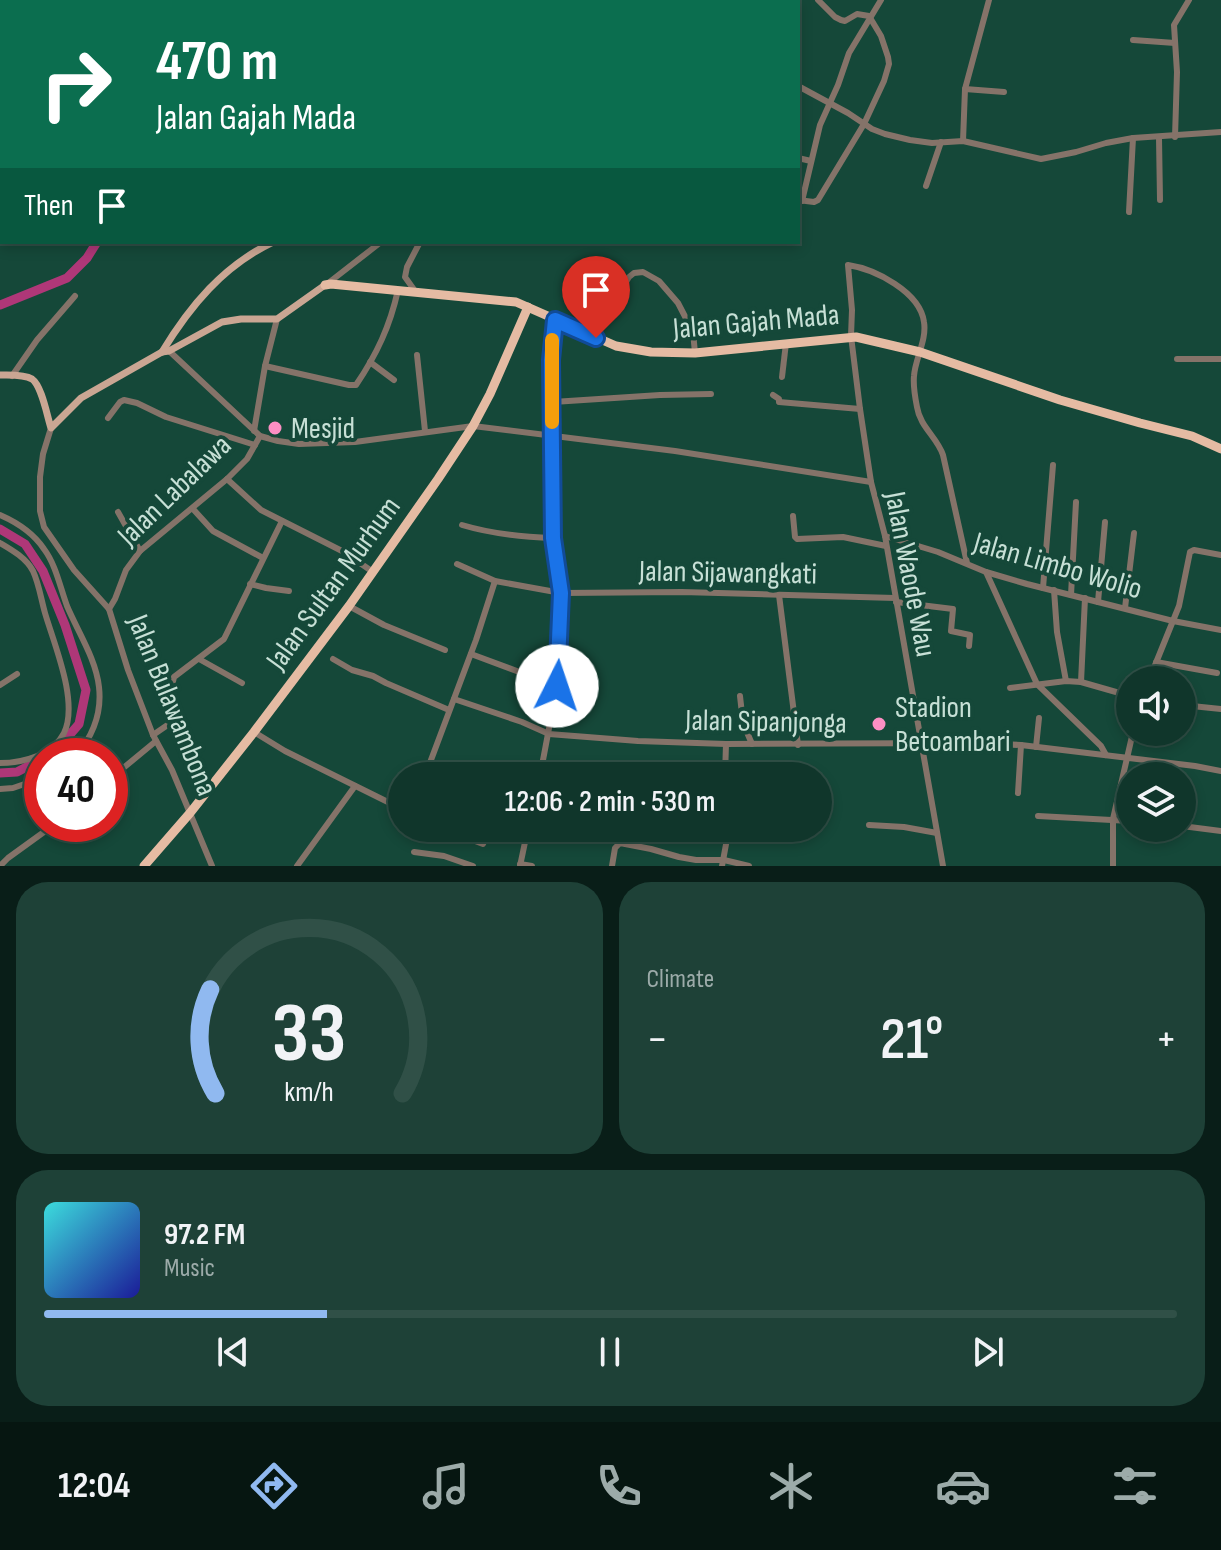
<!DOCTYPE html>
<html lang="en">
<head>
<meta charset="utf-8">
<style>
  body { margin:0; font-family:"Sofia Sans Condensed",sans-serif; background:#1e4137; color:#f1f3f6; height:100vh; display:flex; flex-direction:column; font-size:30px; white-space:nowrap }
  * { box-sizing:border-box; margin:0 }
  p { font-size:26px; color:#9caba9 }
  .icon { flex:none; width:44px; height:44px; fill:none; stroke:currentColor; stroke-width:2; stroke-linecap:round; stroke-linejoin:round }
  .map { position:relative; height:866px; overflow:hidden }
  .side { display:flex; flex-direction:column; gap:16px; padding:16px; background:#091e18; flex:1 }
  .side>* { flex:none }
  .guide { position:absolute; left:0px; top:0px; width:800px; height:244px; box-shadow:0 4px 12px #0003,0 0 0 2px #305047; background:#0b6e4f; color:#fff; overflow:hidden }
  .tools { position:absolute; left:1116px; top:666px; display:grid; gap:16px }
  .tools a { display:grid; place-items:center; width:80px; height:80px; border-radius:50%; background:#10362b; box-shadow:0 4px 12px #0003,0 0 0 2px #305047; font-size:40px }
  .speed { position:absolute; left:24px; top:738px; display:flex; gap:16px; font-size:40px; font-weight:700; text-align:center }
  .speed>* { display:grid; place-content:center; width:104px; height:104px; border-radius:50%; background:#10362b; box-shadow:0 4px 12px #0003,0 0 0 2px #305047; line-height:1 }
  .speed .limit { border:12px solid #d22; background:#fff; color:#111 }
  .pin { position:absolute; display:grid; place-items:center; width:68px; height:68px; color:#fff; margin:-82px -34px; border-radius:50% 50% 50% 0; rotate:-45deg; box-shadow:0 0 8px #0007 }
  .pin .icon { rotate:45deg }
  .me { position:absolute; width:88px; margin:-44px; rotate:4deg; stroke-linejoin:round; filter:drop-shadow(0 0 6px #0008) }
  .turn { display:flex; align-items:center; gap:28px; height:168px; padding:0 24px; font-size:36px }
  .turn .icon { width:104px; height:104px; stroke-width:2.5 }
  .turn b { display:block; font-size:56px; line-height:68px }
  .then { display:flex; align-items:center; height:76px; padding:0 24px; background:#0003; gap:16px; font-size:30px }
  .big { font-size:60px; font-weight:600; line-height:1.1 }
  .side .widget { flex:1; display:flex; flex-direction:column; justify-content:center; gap:12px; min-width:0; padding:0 28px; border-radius:32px; background:#1e4137 }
  .side .dial { align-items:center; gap:0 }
  .dial svg { height:208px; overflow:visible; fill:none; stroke:#305047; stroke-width:7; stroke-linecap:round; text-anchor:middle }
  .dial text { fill:#f1f3f6; stroke:none }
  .song { display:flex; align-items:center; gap:24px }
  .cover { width:96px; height:96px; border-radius:12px; background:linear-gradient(135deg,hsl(180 70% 55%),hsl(240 70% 35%)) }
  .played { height:8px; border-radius:4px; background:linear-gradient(90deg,#90b9f0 25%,#305047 25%) }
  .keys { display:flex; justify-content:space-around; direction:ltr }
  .heat { display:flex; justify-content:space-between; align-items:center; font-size:44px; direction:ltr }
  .side .tiles { flex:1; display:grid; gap:16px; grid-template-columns:1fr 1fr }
  .widget:last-child { grid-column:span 2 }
  .trip { position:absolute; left:388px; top:762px; width:444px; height:80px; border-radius:40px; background:#10362b; box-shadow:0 4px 12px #0003,0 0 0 2px #305047; font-weight:600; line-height:80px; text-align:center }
  .tabs { display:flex; height:128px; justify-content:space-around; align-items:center; background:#061611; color:#9caba9 }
  .tabs .icon { width:56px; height:56px }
  .tabs .active { color:#90b9f0 }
  .tabs b { font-size:36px; color:#f1f3f6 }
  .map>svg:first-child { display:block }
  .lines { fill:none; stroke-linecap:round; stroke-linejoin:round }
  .river { stroke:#af3778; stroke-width:9 }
  .minor { stroke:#857369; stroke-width:6 }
  .major { stroke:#caa693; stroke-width:7 }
  .highway { stroke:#e5bba3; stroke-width:9 }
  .route-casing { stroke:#114b97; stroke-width:20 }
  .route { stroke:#1a73e8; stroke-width:14 }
  .slow { stroke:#f59e0b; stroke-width:14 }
  .poi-dot { fill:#fc8fc3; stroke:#154839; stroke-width:3 }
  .labels { text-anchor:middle; stroke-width:8; stroke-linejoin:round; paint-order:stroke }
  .street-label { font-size:30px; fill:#c7e0d6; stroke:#154839 }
  .poi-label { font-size:30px; fill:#c7e0d6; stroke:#154839; text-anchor:start }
</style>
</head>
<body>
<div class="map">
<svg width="1221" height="866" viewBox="0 0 1221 866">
  <rect width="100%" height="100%" fill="#154839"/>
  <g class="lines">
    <!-- river -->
    <g class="river">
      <path d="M 285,0 L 286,2"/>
      <path d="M 0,305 L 67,278 L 87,258 L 97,242"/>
      <path d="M 0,529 L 25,544 L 43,571 L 65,625 L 86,690 L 79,724 L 54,753 L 48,756"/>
      <path d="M 0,773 L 17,772 L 42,759"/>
    </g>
    <!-- minor -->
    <g class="minor">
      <path d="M 760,0 L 764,2"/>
      <path d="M 465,2 L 466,0"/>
      <path d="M 560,2 L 561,0"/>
      <path d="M 774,2 L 775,0"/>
      <path d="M 1133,40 L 1175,43"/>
      <path d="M 798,86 L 848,113 L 872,129 L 885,134 L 910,140 L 932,143 L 963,141 L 1041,159 L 1076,152 L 1106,143 L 1133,138 L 1221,132"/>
      <path d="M 965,89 L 1004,92"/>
      <path d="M 1175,137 L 1177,72 L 1174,25 L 1189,0"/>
      <path d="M 1159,138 L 1160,200"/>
      <path d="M 963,141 L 965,89 L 989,0"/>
      <path d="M 798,158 L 811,161"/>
      <path d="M 926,186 L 941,142"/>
      <path d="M 798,200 L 814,202 L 818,200 L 864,124 L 884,81 L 889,64 L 888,57 L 881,36 L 869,16 L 857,14 L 845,21 L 841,20 L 835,17 L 818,0"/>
      <path d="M 802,201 L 820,125 L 838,85 L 849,53 L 881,0"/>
      <path d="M 1129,212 L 1133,138"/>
      <path d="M 327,284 L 381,242"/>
      <path d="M 415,291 L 405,277 L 407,267 L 420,242"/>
      <path d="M 576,329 L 601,308 L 618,295 L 629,277 L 634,273 L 643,272 L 659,281 L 678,303 L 693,332 L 695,353"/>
      <path d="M 167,349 L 260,436 L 278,441 L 299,444 L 355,442 L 473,426 L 675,451 L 871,482"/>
      <path d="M 417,355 L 425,431"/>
      <path d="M 1177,359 L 1221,359"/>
      <path d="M 370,362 L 394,380"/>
      <path d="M 265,366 L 349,385 L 356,385 C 377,354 390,326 398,290"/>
      <path d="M 12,376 L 37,340 L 75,296"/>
      <path d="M 782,377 L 786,343"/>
      <path d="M 773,395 L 779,399 L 779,402 L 860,409"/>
      <path d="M 553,402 L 660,395 L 711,394"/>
      <path d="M 108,418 L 120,402 L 124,400 L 137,403 L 166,417 L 255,445"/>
      <path d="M 51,428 L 43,454 L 40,477 L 40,511 L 44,527 L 74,570 L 109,609 L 128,670 L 153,735 L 172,770 L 212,866"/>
      <path d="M 254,431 L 265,366 L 277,319"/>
      <path d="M 227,479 L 261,510 L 344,552 L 373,572"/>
      <path d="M 193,509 L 213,531 L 263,558"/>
      <path d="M 118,512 L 140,551"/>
      <path d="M 0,515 C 16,522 34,534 44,549 C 56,565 60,587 67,606 C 78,632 96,659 99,687 C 102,713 92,737 76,756"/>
      <path d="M 793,516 L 795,537 L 797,539 L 843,537 L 886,546"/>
      <path d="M 462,525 C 492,534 522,537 553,538"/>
      <path d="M 885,536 L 938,552 L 986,572 L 1027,584 L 1173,621 L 1221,630"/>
      <path d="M 0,543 C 12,550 26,558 33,571 C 39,584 41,599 45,613 C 54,644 79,702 64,733 C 53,755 23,763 0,763"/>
      <path d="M 457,564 L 495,581 L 561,593 L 682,592 L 895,598"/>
      <path d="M 986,572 L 1037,684 L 1101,746 L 1106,755"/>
      <path d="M 250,584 L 266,588 L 289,591"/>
      <path d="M 1043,588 L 1053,465"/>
      <path d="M 1054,590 L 1057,632 L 1066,681"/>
      <path d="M 779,595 L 798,745"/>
      <path d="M 1071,595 L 1076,502"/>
      <path d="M 896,602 L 953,609 L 951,631 L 970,635 L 969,646"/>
      <path d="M 1098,602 L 1105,522"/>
      <path d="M 349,606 L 384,625 L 445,650"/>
      <path d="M 1125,608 L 1134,533"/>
      <path d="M 109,609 L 115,599 L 126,570 L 140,551 L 227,479 L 247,459 L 260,436"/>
      <path d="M 471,654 L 557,686"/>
      <path d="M 199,659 L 242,683"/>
      <path d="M 333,659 L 352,670 L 373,676 L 386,683 L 449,710"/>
      <path d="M 1156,662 L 1217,673"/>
      <path d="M 1149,680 L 1179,606 L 1190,552 L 1194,550 L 1221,555"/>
      <path d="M 1081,682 L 1085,598"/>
      <path d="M 0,685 L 17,674"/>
      <path d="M 1010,688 L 1066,681 L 1081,682 L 1130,696"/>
      <path d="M 740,696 L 743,723 L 752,744"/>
      <path d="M 454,699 L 522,722 L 549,734 L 638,741 L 726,744 L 974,743 L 1021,745 L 1195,766 L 1221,771"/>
      <path d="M 1182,705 L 1221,709"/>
      <path d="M 254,732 L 285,751 L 402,809"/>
      <path d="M 153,735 L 169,724 L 173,718 L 175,709 L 171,690 L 174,677 L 224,639 L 282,521"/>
      <path d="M 1036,747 L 1039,718"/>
      <path d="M 425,776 L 476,640 L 495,581"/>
      <path d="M 540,776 L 557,686 L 561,623 L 561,593 L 553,538 L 551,360 L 555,320"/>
      <path d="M 725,776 L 726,744"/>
      <path d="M 110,779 L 156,741"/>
      <path d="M 0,789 L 13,788 L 42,778"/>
      <path d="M 1018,793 L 1021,745"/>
      <path d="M 1038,816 L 1130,821"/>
      <path d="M 869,825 L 904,827 L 937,833"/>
      <path d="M 1182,826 L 1221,831"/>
      <path d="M 441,828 L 483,844 L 491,828"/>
      <path d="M 502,828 L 526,834"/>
      <path d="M 729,831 L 759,837"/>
      <path d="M 414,852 L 444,856 L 473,866"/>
      <path d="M 520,864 L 532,866"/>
      <path d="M 0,866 L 8,858 L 55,824"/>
      <path d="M 297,866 L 355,786"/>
      <path d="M 520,866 L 528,828"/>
      <path d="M 612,866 L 615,848 L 620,843 L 651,849 L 679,857 L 696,860 L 724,860 L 749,866"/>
      <path d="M 722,866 L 729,828"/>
      <path d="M 943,866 L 885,536 L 871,482 L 860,409 L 851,336 L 852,310 L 848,265 C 875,269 920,292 924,322 C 927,340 915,359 914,376 C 913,386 915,397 917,407 C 920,427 937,437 943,455 L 967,563"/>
      <path d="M 1113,866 L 1113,819 L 1133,732"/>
    </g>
    <!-- major -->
    <g class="major">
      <path d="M 607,2 L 609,0"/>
      <path d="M 162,352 C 190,306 223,266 273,242"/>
      <path d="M 0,375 C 9,375 24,374 32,379 C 42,386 47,416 51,428 L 81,398 L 162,352 L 169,351 L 222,322 L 241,319 L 277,319 L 325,285"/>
    </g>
    <!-- highway -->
    <g class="highway">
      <path d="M 325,285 L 331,284 L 516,302 L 616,346 L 651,352 L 695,353 L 856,337 L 920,352 L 1060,400 L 1140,423 L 1192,436 L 1221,449"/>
      <path d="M 144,866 L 190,813 L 254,732 L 349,606 L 438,479 L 473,426 L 490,394 L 528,307"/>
    </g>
  </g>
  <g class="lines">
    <defs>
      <path id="route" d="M 557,686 L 561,593 L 553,538 L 551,360 L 555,320 L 596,338"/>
    </defs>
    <!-- route casing -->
    <use href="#route" class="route-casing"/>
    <!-- route -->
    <use href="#route" class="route"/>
    <!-- slow -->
    <path class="slow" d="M 552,340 L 552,422"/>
  </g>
  <!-- markers -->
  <g class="poi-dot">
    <circle cx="275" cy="428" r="8"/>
    <circle cx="879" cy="724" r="8"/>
  </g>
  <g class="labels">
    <!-- street labels -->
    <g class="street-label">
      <text transform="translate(756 321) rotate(-5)" y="10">Jalan Gajah Mada</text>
      <text transform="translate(174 490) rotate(-44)" y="10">Jalan Labalawa</text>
      <text transform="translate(1058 565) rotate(16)" y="10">Jalan Limbo Wolio</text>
      <text transform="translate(728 572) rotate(1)" y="10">Jalan Sijawangkati</text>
      <text transform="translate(911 574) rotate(79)" y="10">Jalan Waode Wau</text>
      <text transform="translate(333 583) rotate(-54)" y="10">Jalan Sultan Murhum</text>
      <text transform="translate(173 705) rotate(68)" y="10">Jalan Bulawambona</text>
      <text transform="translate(766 721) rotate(1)" y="10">Jalan Sipanjonga</text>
    </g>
    <!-- poi labels -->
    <g class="poi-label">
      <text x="291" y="438">Mesjid</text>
      <text x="895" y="717">Stadion<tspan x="895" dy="34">Betoambari</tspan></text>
    </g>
  </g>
</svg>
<div class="tools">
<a><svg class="icon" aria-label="sound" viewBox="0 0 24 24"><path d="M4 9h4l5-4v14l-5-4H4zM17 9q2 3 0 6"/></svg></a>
<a><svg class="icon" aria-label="layers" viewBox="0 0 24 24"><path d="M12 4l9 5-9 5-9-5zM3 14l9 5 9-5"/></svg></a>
</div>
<div class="speed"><div class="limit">40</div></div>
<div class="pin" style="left:596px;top:338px;background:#d93025"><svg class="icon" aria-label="arrive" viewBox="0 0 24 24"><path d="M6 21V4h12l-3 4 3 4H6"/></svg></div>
<svg class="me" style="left:557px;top:686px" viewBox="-20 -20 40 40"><circle r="19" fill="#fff"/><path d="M0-13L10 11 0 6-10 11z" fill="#1a73e8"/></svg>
<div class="trip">12:06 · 2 min · 530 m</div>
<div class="guide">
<div class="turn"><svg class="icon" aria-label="right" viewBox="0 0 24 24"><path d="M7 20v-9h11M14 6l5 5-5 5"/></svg><div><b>470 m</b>Jalan Gajah Mada</div></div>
<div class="then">Then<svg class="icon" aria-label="arrive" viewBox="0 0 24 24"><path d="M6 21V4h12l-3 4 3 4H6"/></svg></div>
</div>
</div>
<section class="side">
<div class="tiles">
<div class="widget dial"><svg viewBox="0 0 100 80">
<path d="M14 69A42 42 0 1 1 86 69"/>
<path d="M14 69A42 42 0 0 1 12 29" stroke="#90b9f0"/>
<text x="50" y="56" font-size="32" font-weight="700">33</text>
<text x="50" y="72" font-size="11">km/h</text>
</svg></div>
<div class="widget"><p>Climate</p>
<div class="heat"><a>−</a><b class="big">21°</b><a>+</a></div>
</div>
<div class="widget">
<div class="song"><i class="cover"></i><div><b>97.2 FM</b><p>Music</p></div></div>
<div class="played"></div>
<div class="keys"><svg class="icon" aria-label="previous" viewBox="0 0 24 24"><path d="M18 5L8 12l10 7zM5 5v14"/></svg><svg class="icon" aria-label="pause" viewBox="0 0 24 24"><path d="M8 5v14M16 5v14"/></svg><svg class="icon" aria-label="next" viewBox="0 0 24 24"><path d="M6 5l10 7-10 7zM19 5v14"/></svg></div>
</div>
</div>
</section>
<nav class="tabs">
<b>12:04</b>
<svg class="icon active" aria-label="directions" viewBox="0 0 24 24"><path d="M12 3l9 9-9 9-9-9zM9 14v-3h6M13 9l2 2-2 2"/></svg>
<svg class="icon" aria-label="music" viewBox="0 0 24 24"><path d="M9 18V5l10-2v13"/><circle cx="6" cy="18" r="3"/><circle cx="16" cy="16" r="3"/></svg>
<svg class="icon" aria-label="phone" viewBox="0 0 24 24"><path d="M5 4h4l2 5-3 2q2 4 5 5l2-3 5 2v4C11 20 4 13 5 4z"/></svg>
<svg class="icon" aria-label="climate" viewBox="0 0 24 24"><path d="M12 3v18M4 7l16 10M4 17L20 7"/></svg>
<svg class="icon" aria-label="car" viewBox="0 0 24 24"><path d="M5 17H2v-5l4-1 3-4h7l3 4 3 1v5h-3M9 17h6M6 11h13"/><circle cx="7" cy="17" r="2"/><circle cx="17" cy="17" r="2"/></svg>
<svg class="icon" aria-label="filters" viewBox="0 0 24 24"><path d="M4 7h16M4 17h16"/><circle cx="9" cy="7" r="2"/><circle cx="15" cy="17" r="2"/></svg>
</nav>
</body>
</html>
